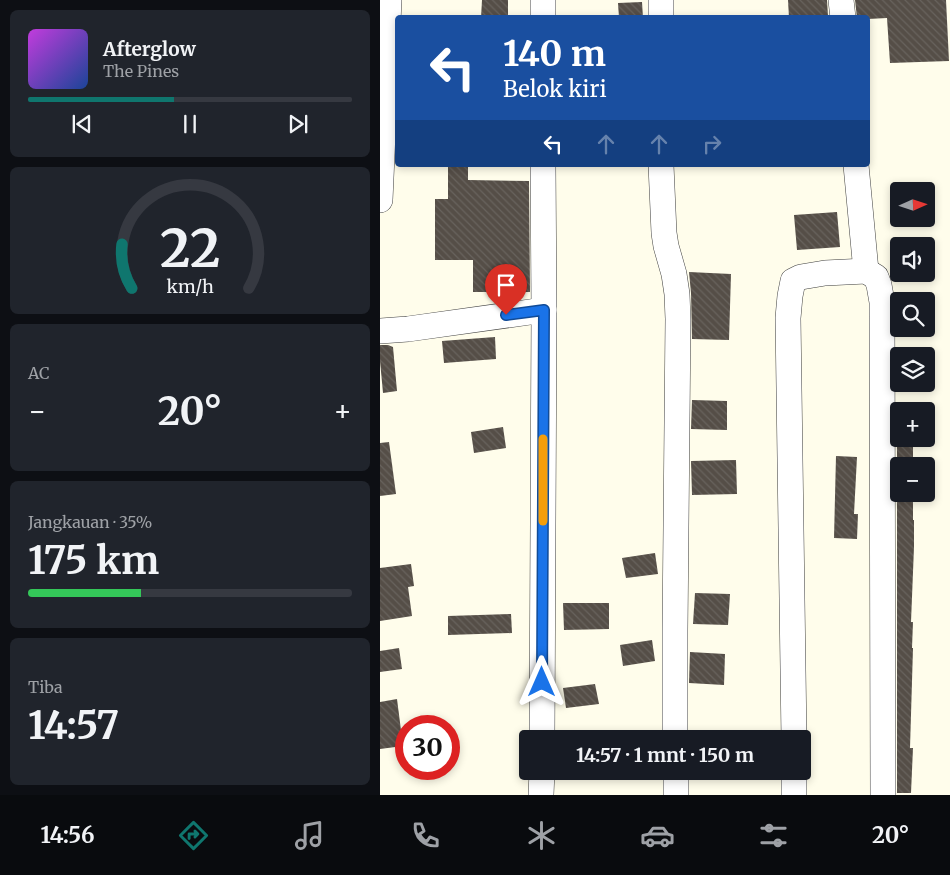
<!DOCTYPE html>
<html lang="id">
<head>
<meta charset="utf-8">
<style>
  body { margin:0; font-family:Merriweather,serif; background:#20242c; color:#f1f3f6; height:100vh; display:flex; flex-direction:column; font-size:19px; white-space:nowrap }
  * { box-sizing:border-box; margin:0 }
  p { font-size:16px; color:#9ea1a6 }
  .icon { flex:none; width:28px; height:28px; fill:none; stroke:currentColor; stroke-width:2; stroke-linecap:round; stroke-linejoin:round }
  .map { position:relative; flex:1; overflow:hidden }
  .drawer { display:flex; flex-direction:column; gap:10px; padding:10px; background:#0d0f14; width:380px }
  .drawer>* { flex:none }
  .guide { position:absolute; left:15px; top:15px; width:475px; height:152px; border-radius:5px; box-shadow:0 2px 8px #0003; background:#1a4fa0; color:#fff; overflow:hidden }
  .needle { width:32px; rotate:87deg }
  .buttons { position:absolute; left:510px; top:182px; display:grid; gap:10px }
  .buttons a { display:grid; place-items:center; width:45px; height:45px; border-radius:5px; background:#171b24; box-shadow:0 2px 8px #0003; font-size:25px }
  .speed { position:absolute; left:15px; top:715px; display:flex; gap:10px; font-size:25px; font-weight:700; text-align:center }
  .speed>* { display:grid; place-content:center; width:65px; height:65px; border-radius:50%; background:#171b24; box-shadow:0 2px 8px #0003; line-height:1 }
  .speed .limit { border:8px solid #d22; background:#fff; color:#111 }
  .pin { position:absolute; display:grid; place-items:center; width:42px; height:42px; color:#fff; margin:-51px -21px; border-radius:50% 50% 50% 0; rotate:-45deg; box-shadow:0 0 5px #0007 }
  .pin .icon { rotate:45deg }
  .me { position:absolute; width:55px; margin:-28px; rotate:0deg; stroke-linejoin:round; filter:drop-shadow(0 0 4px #0008) }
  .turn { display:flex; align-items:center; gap:18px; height:105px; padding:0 25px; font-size:22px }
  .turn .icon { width:65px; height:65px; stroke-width:2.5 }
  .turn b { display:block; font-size:35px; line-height:42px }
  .lanes { display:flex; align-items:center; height:48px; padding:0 25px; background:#0003; justify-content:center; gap:25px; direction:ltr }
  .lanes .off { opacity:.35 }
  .big { font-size:38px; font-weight:700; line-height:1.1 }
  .drawer .card { flex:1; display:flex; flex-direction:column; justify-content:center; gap:8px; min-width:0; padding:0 18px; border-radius:8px; background:#20242c }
  .drawer .dial { align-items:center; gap:0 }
  .dial svg { height:130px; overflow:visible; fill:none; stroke:#363941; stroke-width:7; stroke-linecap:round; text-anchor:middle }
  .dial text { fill:#f1f3f6; stroke:none }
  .song { display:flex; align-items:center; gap:15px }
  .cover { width:60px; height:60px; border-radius:8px; background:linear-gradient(135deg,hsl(290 70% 55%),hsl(220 70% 35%)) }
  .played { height:5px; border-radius:2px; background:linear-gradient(90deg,#0f766e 45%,#363941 45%) }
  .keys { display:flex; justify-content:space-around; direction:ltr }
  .heat { display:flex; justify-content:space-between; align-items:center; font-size:28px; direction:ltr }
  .charge { height:8px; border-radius:4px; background:linear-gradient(90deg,#34c759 35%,#363941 0) }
  .trip { position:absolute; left:139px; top:730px; width:292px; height:50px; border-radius:5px; background:#171b24; box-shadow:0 2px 8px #0003; font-weight:700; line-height:50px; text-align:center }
  .menu { display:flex; height:80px; justify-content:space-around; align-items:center; background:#090b0e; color:#9ea1a6 }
  .menu .icon { width:35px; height:35px }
  .menu .selected { color:#0f766e }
  .menu b { font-size:22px; color:#f1f3f6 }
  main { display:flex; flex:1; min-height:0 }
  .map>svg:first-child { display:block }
  .building { fill:url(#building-back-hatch) }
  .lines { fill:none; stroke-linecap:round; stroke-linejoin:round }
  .minor-casing { stroke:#3f3f3f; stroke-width:26 }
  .minor { stroke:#fff; stroke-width:25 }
  .route-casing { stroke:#114b97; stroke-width:12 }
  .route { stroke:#1a73e8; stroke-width:9 }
  .slow { stroke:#f59e0b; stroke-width:9 }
</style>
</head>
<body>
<main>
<section class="drawer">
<div class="card">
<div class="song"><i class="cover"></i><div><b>Afterglow</b><p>The Pines</p></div></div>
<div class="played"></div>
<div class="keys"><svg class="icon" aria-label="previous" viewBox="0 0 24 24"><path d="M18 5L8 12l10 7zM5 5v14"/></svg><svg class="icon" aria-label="pause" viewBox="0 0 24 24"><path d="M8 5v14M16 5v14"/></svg><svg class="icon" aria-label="next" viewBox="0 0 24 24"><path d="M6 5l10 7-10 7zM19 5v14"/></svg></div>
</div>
<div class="card dial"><svg viewBox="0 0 100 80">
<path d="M14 69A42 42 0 1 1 86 69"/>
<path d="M14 69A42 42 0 0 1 8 42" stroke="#0f766e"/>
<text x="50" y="56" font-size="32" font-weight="700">22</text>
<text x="50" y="72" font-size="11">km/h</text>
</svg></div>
<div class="card"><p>AC</p>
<div class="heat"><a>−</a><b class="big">20°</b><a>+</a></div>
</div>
<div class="card"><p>Jangkauan · 35%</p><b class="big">175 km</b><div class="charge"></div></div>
<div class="card"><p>Tiba</p><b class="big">14:57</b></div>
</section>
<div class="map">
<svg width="570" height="795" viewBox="0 0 570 795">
  <defs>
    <pattern id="building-back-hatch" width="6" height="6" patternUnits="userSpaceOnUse" patternTransform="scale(1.25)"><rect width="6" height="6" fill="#554e47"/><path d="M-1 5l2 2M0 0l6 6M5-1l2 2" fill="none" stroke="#68635d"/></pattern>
  </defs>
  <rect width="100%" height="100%" fill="#fffdeb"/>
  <!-- building -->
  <g class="building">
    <path d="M 102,0 L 128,0 L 128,18 L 101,18 Z"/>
    <path d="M 408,0 L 447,0 L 448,16 L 409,18 Z"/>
    <path d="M 475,0 L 566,0 L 569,61 L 510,63 L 507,18 L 488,19 L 488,18 L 477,18 Z"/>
    <path d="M 262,2 L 263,18 L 239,18 L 238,3 Z"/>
    <path d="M 68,165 L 88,165 L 88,180 L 149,181 L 150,292 L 93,292 L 93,260 L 55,260 L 55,199 L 68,199 Z"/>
    <path d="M 457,212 L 460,247 L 417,250 L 414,215 Z"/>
    <path d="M 309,272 L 351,274 L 349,340 L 312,339 L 311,293 Z"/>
    <path d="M 115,337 L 116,359 L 64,363 L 62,341 Z"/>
    <path d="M 0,345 L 8,345 L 13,347 L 17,391 L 3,393 L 0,361 Z"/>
    <path d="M 312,400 L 347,401 L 347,430 L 311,429 Z"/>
    <path d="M 123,427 L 126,448 L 94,453 L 91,432 Z"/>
    <path d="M 9,442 L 16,494 L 0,496 L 0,443 Z"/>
    <path d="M 517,442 L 533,442 L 533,463 L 517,462 Z"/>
    <path d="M 456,456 L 477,457 L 474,514 L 478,514 L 477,539 L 454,538 Z"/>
    <path d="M 356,460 L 357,494 L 312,495 L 311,461 Z"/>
    <path d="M 517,494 L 533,494 L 533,520 L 534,520 L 534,547 L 531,622 L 533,622 L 532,648 L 533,648 L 530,748 L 533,748 L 531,793 L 517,793 Z"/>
    <path d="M 275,553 L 278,574 L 246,578 L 242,558 Z"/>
    <path d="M 31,564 L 34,586 L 28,587 L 32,616 L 0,621 L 0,568 Z"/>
    <path d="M 315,593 L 350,594 L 348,625 L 313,624 Z"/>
    <path d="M 183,603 L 229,603 L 229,629 L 184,630 Z"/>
    <path d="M 131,614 L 132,633 L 68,635 L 68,616 Z"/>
    <path d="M 272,640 L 275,661 L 243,666 L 240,645 Z"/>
    <path d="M 19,648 L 22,669 L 0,672 L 0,651 Z"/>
    <path d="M 310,652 L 345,654 L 344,685 L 309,683 Z"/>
    <path d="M 215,684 L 219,704 L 186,708 L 183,688 Z"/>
    <path d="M 17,699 L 23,746 L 0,749 L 0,702 Z"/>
  </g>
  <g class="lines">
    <defs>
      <g id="minor">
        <path d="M 163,0 L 163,18"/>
        <path d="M 461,0 L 463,18"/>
        <path d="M 281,18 L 281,0"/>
        <path d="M 281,165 L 284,233 L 286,246 L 294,274 L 297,294 L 298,319 L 295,631 L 295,739"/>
        <path d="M 476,165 L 486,271"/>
        <path d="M 0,200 L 9,0"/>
        <path d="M 0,331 L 28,329 L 164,310"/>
        <path d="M 162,739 L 164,310 L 163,165"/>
        <path d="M 414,739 L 408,318 L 410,296 L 413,281 L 421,277 L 445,273 L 486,271 L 496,277 L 499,285 L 502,302 L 503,795"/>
        <path d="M 296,771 L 296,795"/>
        <path d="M 414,771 L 414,795"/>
        <path d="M 161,795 L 162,771"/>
      </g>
    </defs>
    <!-- minor casing -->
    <use href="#minor" class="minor-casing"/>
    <!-- minor -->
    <use href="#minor" class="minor"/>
  </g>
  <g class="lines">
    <defs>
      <path id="route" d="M 126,315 L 164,310 L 162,682"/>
    </defs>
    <!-- route casing -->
    <use href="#route" class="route-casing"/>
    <!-- route -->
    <use href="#route" class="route"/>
    <!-- slow -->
    <path class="slow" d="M 163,521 L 163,439"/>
  </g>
</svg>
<div class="buttons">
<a><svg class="needle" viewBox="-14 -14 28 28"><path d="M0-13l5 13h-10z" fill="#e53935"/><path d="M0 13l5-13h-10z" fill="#9ea1a6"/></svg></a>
<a><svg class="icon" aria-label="sound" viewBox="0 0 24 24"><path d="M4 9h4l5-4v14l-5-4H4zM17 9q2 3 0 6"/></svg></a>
<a><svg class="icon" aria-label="search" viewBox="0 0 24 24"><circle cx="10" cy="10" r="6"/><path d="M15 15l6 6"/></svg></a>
<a><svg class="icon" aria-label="layers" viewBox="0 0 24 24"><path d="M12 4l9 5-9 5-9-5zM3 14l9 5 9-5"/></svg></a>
<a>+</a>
<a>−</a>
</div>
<div class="speed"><div class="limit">30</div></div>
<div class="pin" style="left:126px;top:315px;background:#d93025"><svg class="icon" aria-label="arrive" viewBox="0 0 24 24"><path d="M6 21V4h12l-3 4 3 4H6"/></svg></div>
<svg class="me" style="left:162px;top:682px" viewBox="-20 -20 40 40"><path d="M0-17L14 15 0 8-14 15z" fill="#1a73e8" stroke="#fff" stroke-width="4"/></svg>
<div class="trip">14:57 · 1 mnt · 150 m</div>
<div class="guide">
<div class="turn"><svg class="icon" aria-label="left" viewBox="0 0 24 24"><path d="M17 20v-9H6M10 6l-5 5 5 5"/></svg><div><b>140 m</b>Belok kiri</div></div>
<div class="lanes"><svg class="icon" aria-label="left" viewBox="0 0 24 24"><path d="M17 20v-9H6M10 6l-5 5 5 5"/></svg><svg class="icon off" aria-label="ahead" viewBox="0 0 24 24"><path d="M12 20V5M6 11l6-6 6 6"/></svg><svg class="icon off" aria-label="ahead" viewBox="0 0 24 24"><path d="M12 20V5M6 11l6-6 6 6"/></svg><svg class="icon off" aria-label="right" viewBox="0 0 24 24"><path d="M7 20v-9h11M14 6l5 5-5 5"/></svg></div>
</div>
</div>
</main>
<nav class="menu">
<b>14:56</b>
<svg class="icon selected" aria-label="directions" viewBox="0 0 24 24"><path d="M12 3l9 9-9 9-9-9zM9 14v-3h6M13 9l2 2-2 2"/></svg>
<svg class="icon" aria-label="music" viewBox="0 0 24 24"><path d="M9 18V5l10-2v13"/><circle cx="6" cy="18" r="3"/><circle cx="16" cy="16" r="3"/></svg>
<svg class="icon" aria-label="phone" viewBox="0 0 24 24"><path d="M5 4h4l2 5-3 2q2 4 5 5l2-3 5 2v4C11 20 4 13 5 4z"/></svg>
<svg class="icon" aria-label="climate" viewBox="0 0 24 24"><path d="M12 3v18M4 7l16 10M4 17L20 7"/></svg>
<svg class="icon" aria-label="car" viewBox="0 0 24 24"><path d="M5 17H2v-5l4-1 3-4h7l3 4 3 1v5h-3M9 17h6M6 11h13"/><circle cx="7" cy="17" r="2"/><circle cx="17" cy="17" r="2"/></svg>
<svg class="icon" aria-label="filters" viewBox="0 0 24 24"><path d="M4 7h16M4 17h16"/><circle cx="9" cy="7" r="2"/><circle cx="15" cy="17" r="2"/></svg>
<b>20°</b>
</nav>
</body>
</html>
